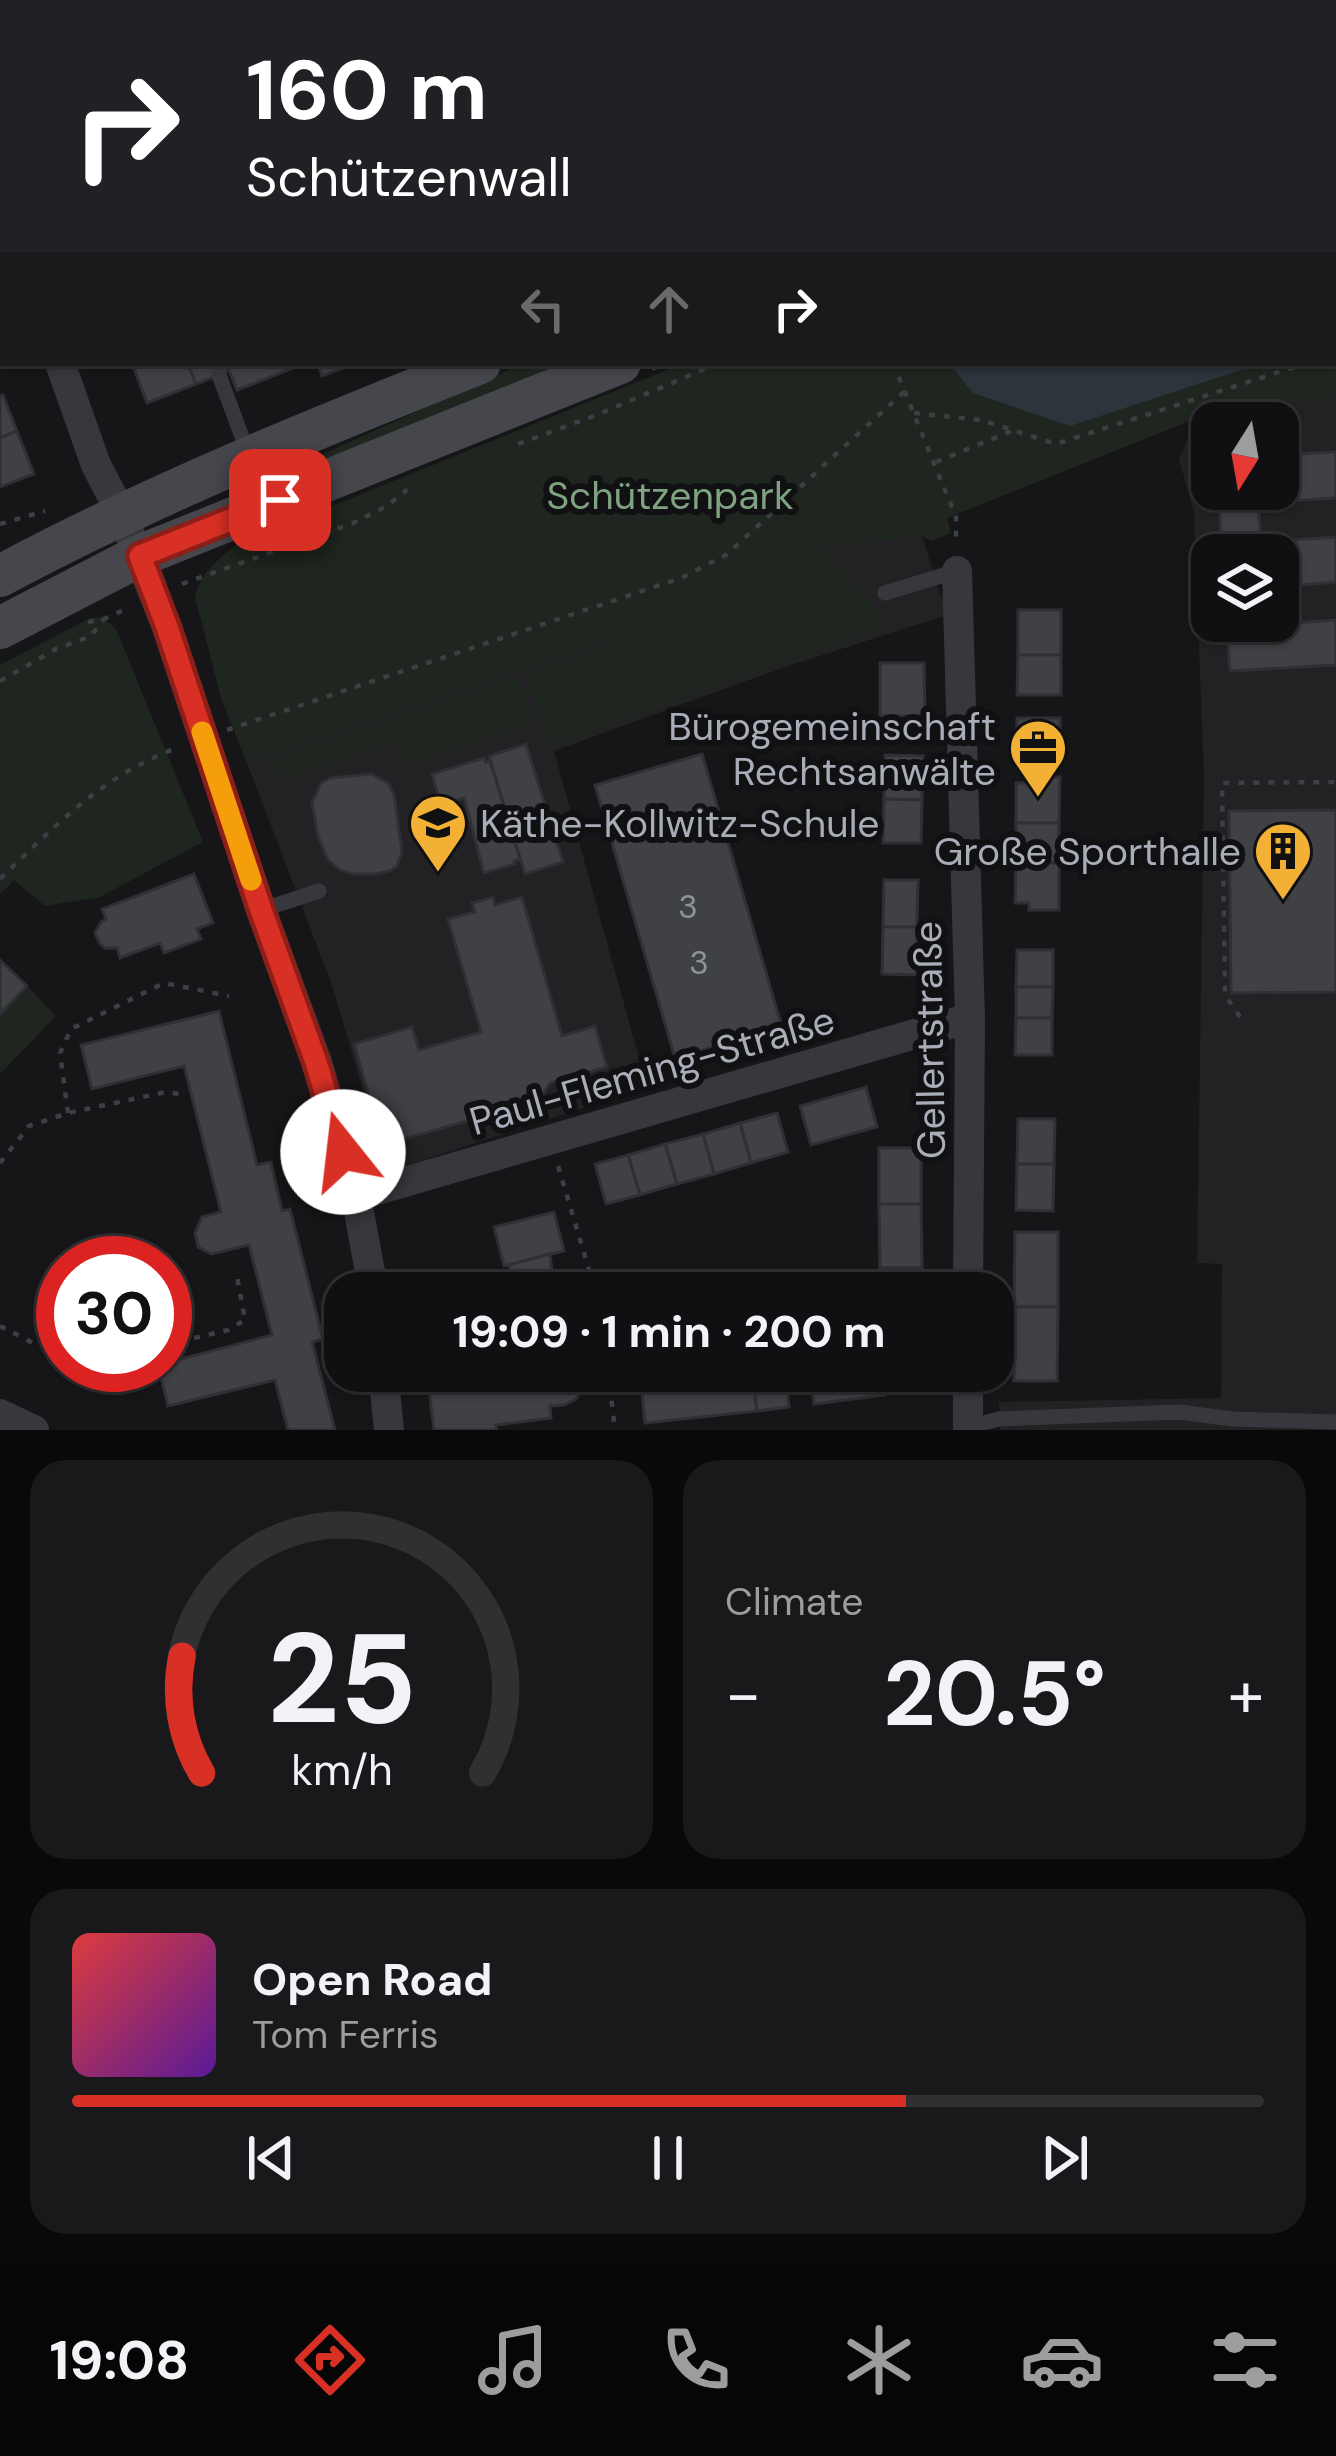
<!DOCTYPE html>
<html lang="en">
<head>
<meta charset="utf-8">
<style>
  body { margin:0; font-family:"DM Sans",sans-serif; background:#19191b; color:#f1f3f6; height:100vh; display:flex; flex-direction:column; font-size:45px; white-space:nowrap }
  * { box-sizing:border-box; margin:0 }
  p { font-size:39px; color:#9c9d9f }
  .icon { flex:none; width:66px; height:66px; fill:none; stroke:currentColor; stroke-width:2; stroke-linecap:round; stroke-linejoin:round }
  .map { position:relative; height:1430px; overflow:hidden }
  .panel { display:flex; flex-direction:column; gap:30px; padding:30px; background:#09090a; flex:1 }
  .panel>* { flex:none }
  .guide { position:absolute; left:0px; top:0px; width:1338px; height:366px; box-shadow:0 3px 9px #0004,0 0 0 3px #303032; background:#202124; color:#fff; overflow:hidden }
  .needle { width:78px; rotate:191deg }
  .tools { position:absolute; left:1191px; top:402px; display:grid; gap:24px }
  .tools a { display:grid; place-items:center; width:108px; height:108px; border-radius:24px; background:#101012; box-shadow:0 3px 9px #0004,0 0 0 3px #303032; font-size:60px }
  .speed { position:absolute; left:36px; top:1236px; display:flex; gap:24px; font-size:60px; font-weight:700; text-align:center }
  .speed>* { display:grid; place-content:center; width:156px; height:156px; border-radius:50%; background:#101012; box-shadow:0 3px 9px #0004,0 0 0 3px #303032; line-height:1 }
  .speed .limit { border:18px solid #d22; background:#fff; color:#111 }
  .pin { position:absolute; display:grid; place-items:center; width:102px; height:102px; color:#fff; margin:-51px; border-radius:24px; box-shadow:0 6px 18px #0006 }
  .me { position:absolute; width:132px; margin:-66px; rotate:344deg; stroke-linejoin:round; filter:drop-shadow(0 0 9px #0008) }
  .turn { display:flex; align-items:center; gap:42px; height:252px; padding:0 48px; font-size:54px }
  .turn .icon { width:156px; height:156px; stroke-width:2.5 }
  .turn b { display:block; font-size:84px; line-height:102px }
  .lanes { display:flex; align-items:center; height:114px; padding:0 48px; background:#0003; justify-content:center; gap:60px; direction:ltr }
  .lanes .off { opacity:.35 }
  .big { font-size:90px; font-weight:700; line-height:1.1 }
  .panel .widget { flex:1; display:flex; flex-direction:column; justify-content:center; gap:18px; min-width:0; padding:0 42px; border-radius:36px; background:#19191b }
  .panel .dial { align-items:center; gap:0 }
  .dial svg { height:312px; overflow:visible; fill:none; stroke:#303032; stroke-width:7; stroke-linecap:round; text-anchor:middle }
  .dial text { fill:#f1f3f6; stroke:none }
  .song { display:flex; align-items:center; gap:36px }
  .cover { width:144px; height:144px; border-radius:18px; background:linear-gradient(135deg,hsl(0 70% 55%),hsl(270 70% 35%)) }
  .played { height:12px; border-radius:6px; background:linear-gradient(90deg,#d93025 70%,#303032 70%) }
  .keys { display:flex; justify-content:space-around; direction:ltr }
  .heat { display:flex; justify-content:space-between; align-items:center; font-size:66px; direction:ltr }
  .panel .tiles { flex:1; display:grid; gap:30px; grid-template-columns:1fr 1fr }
  .widget:last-child { grid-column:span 2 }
  .trip { position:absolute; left:324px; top:1272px; width:690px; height:120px; border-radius:36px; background:#101012; box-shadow:0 3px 9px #0004,0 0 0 3px #303032; font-weight:700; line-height:120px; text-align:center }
  .menu { display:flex; height:192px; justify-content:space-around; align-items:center; background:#060607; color:#9c9d9f }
  .menu .icon { width:84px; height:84px }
  .menu .on { color:#d93025 }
  .menu b { font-size:54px; color:#f1f3f6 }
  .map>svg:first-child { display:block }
  .built { fill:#222225; fill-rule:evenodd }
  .green { fill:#1e261f }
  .water { fill:#2c353c }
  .building { fill:#404145; stroke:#303034; stroke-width:3 }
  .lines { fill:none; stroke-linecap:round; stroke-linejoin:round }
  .path { stroke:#3d3f44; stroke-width:4.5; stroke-dasharray:6 9; stroke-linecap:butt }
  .service { stroke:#37383d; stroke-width:15 }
  .minor { stroke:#37383d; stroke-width:30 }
  .secondary { stroke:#45474d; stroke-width:42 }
  .route-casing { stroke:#8d1f18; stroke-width:30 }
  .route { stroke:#d93025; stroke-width:21 }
  .slow { stroke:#f59e0b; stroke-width:21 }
  .labels { text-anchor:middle; stroke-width:12; stroke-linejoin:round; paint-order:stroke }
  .number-label { font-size:33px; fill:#8e929b }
  .park-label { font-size:39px; fill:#7fa381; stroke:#111113 }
  .poi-label { font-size:39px; fill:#a8adb8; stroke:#111113; text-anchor:end }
  .street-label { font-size:39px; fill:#a8adb8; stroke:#111113 }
</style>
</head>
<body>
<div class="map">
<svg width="1336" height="1430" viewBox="0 0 1336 1430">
  <rect width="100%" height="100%" fill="#161618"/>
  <!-- built -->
  <g class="built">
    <path d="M 1336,397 L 1336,1430 L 1000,1430 L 999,1402 L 1221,1398 L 1222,1264 L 1197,1263 L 1204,777 L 1194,513 L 1179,459 L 1197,417 ZM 1212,423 L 1278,423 L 1278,489 L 1212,489 ZM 1212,555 L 1278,555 L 1278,621 L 1212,621 Z"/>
    <path d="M 922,536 L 947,615 L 779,669 L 554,751 L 647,1087 L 387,1172 L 332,985 L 247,763 L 722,600 L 819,547 Z"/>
  </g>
  <!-- green -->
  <g class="green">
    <path d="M 1336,89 L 1336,397 L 1197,418 L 947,518 L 951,533 L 931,541 L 922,536 L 821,547 L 877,609 L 884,627 L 751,675 L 725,609 L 747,675 L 551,746 L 525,674 L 723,602 L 247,763 L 221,698 L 195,597 C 201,572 217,561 236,545 L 684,363 L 1335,363 Z"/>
    <path d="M 524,363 L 568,363 L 197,511 Z"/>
    <path d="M 102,617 L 116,629 L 203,842 L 100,897 L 45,906 L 14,880 L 0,894 L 0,665 L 90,618 Z"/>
    <path d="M 518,677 L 534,722 L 403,765 L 393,742 L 280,781 L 272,759 Z"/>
    <path d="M 27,986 L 56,1016 L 0,1074 L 0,1014 Z"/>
  </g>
  <!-- water -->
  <path class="water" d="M 949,363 L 1262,363 L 1070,426 L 973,393 Z"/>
  <!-- building -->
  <g class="building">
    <path d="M 161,0 L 297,0 L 298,2 L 153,3 Z"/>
    <path d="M 132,363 L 188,363 L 196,384 L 147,403 Z"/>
    <path d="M 198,363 L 226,363 L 229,371 L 196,384 L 189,367 Z"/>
    <path d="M 226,363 L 306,363 L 237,390 Z"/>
    <path d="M 318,363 L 355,363 L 322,376 Z"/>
    <path d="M 3,395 L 17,431 L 0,438 L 0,396 Z"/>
    <path d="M 17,431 L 34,474 L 0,487 L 0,438 Z"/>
    <path d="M 1336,452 L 1336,498 L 1258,503 L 1261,542 L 1336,537 L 1336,582 L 1278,587 L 1278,555 L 1222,555 L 1218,489 L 1278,489 L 1278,455 Z"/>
    <rect x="1018" y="610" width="43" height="45"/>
    <path d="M 1336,620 L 1336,665 L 1230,671 L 1226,621 L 1267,621 L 1267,625 Z"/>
    <path d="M 1018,655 L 1061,655 L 1061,695 L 1017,695 Z"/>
    <path d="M 880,663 L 924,663 L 925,716 L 880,716 Z"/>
    <path d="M 1017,718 L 1060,718 L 1060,758 L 1017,757 Z"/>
    <path d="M 526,744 L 563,862 L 525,874 L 489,756 Z"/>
    <path d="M 702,754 L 782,1027 L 743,1039 L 741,1033 L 722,1038 L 724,1044 L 675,1058 L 595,785 Z"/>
    <path d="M 885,755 L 923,756 L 922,800 L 884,799 Z"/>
    <path d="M 484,758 L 486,762 L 490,761 L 520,859 L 514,861 L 515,864 L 484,873 L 464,798 L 441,805 L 432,774 Z"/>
    <path d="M 372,774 L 389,784 L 394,794 L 402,852 L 397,866 L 390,871 L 374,874 L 353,874 L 340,870 L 328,860 L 318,836 L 312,803 L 321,783 L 330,778 Z"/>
    <path d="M 1030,776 L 1060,777 L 1059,823 L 1016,823 L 1016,783 L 1030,783 Z"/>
    <path d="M 884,799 L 922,800 L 921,843 L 883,843 Z"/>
    <path d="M 1336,810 L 1336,992 L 1231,993 L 1229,811 Z"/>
    <path d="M 1016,823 L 1059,823 L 1059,863 L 1016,862 Z"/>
    <path d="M 1016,862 L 1059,863 L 1059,910 L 1029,910 L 1029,903 L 1015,903 Z"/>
    <path d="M 194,874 L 213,923 L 197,929 L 201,939 L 164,953 L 160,943 L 120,958 L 117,948 L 105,948 L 100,944 L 95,933 L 101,922 L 106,919 L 102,909 Z"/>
    <path d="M 884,880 L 918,880 L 917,927 L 883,927 Z"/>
    <path d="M 493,897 L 495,905 L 522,897 L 562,1036 L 595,1026 L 607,1067 L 550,1083 L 540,1100 L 383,1145 L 354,1044 L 412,1027 L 419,1050 L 481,1032 L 448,919 L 475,912 L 472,903 Z"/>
    <path d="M 883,927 L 917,927 L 916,975 L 882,974 Z"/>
    <path d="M 1017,950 L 1053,950 L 1053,987 L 1016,987 Z"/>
    <path d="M 0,960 L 27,986 L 0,1014 Z"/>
    <path d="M 1016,987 L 1053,987 L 1052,1018 L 1016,1018 Z"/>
    <path d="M 219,1011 L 257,1165 L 271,1162 L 282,1211 L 290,1209 L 323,1339 L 312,1342 L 335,1430 L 288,1430 L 275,1380 L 168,1406 L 158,1365 L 272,1335 L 249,1245 L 211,1254 L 198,1247 L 195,1233 L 202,1217 L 221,1212 L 184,1066 L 92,1089 L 81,1045 Z"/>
    <path d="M 1016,1018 L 1052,1018 L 1052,1055 L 1015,1055 Z"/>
    <path d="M 866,1087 L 877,1127 L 811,1145 L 800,1106 Z"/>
    <path d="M 777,1113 L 788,1152 L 751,1163 L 740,1123 Z"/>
    <path d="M 1018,1119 L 1055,1119 L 1054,1164 L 1017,1164 Z"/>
    <path d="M 740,1123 L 751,1163 L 714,1174 L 703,1134 Z"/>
    <path d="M 703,1134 L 714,1174 L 677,1184 L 665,1144 Z"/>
    <path d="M 665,1144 L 677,1184 L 640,1195 L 628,1155 Z"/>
    <rect x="879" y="1148" width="42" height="56"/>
    <path d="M 628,1155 L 640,1195 L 606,1204 L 595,1164 Z"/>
    <path d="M 1017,1164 L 1054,1164 L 1053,1211 L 1016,1210 Z"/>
    <path d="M 879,1204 L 921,1204 L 922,1268 L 880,1268 Z"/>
    <path d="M 554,1212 L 564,1251 L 504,1266 L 494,1227 Z"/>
    <path d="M 1015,1232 L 1058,1232 L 1058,1307 L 1014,1307 Z"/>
    <path d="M 550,1254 L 554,1291 L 565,1290 L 565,1293 L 513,1293 L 509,1265 Z"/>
    <rect x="880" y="1268" width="42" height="25"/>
    <path d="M 1014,1307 L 1058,1307 L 1057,1381 L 1014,1381 Z"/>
    <path d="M 453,1371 L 583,1371 L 584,1386 L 576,1399 L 564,1405 L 550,1406 L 551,1418 L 496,1425 L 497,1430 L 434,1430 L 427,1374 Z"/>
    <path d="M 752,1371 L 757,1411 L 645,1423 L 641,1383 Z"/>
    <path d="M 752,1371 L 785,1371 L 789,1407 L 757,1411 Z"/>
    <path d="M 810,1371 L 882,1371 L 885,1395 L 814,1404 Z"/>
  </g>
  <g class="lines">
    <!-- path -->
    <g class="path">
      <path d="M 646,0 L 648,3"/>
      <path d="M 771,0 L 772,3"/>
      <path d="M 1335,103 L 1336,102"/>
      <path d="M 1335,354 L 1336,354"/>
      <path d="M 893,363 L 956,517 L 956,541"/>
      <path d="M 652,369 L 667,363"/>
      <path d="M 914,413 L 981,420 L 1056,444 L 1307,363"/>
      <path d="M 518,444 L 594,416 L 719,363"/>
      <path d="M 936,462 L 1014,430"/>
      <path d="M 0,524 L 45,511"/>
      <path d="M 182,584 L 353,523 L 387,506 L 413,485"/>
      <path d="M 88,622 L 104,619 L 128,608"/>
      <path d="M 0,681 L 56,649 L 91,636 L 104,619"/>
      <path d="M 227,730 L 681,578 L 726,555 L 905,391"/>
      <path d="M 0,879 C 56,825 103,775 177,748"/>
      <path d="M 1240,1017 L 1225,995 L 1222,783 L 1336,782"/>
      <path d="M 68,1113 L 60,1053 L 71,1029 L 164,983 L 229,996"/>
      <path d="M 0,1163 L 29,1126 L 68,1113 L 166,1092 L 180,1094"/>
      <path d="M 558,1166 L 596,1293"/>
      <path d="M 0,1326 L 35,1344 L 63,1349"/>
      <path d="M 165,1345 L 228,1330 L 245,1320 L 236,1271"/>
      <path d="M 608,1371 L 615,1430"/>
    </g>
    <!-- service -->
    <g class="service">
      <path d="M 219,375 L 248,453"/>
      <path d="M 885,593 L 957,571"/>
      <path d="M 261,910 L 319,891"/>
      <path d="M 968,1427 L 999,1419 L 1179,1412 L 1233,1419 L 1336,1422"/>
    </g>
    <!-- minor -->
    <g class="minor">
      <path d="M 1019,0 L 1020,3"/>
      <path d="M 0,201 L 3,210"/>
      <path d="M 60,363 L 96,465 L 122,515 L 167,627 L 261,910 L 317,1062 L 356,1196 L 374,1293"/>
      <path d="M 957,571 L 970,1018 L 968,1293"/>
      <path d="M 356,1196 L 970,1018"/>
      <path d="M 383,1371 L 389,1430"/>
      <path d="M 0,1414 L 34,1430"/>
      <path d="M 968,1430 L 968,1371"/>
    </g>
    <!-- secondary -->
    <g class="secondary">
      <path d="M 1335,12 L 1336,12"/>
      <path d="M 1335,64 L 1336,63"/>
      <path d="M 0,576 C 155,493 317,428 480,363"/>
      <path d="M 0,628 L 139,556 L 620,363"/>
    </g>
  </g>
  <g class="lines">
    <defs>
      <path id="route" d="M 280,500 L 140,556 L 167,627 L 261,910 L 316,1062 L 343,1152"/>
    </defs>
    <!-- route casing -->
    <use href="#route" class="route-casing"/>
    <!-- route -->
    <use href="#route" class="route"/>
    <!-- slow -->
    <path class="slow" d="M 202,732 L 251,880"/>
  </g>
  <!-- icons -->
  <defs>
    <symbol id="office-pin" viewBox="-11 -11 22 30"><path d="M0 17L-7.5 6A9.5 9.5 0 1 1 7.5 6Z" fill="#f2b134" stroke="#111113"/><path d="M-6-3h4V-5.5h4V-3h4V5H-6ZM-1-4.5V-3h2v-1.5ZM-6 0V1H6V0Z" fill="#111"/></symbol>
    <symbol id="school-pin" viewBox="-11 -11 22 30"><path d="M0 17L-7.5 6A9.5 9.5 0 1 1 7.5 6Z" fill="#f2b134" stroke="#111113"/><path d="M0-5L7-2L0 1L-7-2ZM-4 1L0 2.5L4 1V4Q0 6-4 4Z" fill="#111"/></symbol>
    <symbol id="building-pin" viewBox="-11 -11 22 30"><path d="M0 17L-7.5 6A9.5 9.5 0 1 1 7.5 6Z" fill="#f2b134" stroke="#111113"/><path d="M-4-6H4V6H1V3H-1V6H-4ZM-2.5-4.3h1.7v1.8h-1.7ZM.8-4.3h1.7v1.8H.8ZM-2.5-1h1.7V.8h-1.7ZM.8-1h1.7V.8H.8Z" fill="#111"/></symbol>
  </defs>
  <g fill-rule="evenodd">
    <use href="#office-pin" x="1005" y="715" width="66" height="90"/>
    <use href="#school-pin" x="405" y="790" width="66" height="90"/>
    <use href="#building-pin" x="1250" y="818" width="66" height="90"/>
  </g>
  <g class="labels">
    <!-- number labels -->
    <g class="number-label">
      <text x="688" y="918">3</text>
      <text x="699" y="974">3</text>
    </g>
    <!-- park labels -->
    <g class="park-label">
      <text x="670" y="509">Schützenpark</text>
    </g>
    <!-- poi labels -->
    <g class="poi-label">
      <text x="996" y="740">Bürogemeinschaft<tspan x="996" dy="45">Rechtsanwälte</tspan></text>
      <text x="480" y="837" text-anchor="start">Käthe-Kollwitz-Schule</text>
      <text x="1241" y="865">Große Sporthalle</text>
    </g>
    <!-- street labels -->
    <g class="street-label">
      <text transform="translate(929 1040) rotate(-91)" y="14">Gellertstraße</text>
      <text transform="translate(652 1070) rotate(-16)" y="14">Paul-Fleming-Straße</text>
    </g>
  </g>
</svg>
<div class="tools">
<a><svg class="needle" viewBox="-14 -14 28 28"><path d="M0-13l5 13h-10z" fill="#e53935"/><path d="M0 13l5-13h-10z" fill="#9c9d9f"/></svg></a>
<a><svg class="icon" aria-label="layers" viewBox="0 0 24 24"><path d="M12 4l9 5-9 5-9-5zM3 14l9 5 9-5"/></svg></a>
</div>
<div class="speed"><div class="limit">30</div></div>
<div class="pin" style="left:280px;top:500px;background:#d93025"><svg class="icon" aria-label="arrive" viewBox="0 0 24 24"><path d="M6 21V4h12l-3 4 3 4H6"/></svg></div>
<svg class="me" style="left:343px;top:1152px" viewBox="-20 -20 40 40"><circle r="19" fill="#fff"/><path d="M0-13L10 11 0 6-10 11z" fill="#d93025"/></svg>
<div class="trip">19:09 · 1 min · 200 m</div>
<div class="guide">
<div class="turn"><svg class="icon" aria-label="right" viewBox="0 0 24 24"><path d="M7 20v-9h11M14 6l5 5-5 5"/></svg><div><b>160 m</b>Schützenwall</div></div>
<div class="lanes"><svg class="icon off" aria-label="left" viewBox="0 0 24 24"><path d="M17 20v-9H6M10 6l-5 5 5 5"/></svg><svg class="icon off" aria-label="ahead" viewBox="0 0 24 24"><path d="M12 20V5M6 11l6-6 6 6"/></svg><svg class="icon" aria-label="right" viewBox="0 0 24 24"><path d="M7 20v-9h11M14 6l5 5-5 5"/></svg></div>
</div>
</div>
<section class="panel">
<div class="tiles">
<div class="widget dial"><svg viewBox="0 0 100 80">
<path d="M14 69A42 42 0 1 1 86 69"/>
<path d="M14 69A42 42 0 0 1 9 39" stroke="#d93025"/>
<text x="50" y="56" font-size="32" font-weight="700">25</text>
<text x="50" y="72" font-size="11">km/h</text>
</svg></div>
<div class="widget"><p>Climate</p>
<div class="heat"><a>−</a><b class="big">20.5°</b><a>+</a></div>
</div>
<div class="widget">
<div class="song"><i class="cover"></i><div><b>Open Road</b><p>Tom Ferris</p></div></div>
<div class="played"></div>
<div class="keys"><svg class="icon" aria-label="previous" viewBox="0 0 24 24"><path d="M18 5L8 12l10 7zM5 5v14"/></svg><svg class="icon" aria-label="pause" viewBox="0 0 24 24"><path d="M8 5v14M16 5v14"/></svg><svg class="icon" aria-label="next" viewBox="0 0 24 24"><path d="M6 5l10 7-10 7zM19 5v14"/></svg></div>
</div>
</div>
</section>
<nav class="menu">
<b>19:08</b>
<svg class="icon on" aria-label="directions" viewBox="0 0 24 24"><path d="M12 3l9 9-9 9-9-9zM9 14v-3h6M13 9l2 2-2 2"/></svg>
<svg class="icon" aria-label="music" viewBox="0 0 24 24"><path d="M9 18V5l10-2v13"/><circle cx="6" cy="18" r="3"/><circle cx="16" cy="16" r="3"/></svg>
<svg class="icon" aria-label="phone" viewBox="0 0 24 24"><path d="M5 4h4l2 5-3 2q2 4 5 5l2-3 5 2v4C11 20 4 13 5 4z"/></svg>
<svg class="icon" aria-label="climate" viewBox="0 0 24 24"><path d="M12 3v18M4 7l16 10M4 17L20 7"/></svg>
<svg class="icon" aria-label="car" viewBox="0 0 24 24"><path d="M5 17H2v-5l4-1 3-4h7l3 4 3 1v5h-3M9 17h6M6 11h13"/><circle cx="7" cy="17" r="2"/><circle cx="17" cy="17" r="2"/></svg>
<svg class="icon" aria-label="filters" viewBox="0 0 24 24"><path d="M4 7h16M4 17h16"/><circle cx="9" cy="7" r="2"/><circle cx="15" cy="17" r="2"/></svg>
</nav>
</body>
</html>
